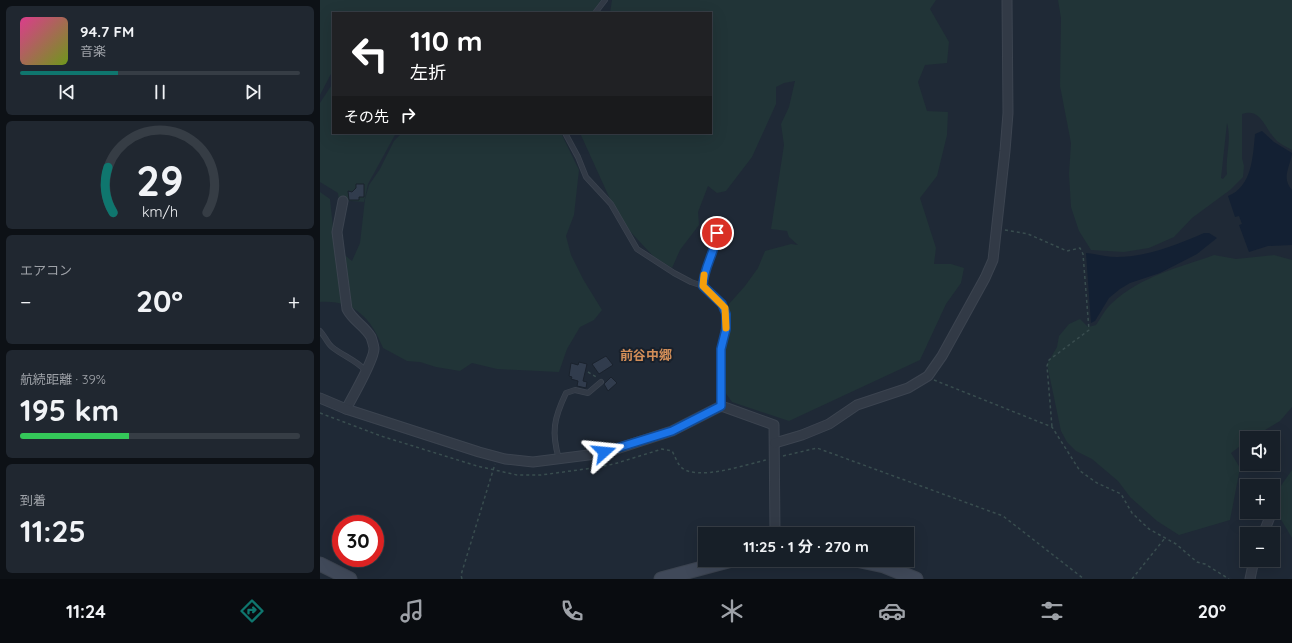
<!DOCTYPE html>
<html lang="ja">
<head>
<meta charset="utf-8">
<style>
  body { margin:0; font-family:Quicksand,"Noto Sans JP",sans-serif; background:#202730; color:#f1f3f6; height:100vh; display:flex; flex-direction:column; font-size:15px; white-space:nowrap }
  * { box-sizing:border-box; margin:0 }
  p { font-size:13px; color:#9ea2a8 }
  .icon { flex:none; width:22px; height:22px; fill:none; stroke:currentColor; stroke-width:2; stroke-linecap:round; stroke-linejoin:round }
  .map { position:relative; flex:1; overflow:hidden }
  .side { display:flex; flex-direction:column; gap:6px; padding:6px; background:#0d1116; width:320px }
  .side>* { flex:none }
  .top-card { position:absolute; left:12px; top:12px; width:380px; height:122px; border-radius:0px; box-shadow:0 4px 16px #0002,0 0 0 1px #363d45; background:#202124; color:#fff; overflow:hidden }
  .tools { position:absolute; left:920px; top:431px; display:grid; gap:8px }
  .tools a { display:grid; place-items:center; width:40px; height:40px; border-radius:0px; background:#171f28; box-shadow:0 4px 16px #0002,0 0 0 1px #363d45; font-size:20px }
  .speed { position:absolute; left:12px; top:515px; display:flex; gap:8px; font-size:20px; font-weight:700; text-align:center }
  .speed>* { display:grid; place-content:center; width:52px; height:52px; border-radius:50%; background:#171f28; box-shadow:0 4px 16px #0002,0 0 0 1px #363d45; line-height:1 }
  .speed .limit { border:6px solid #d22; background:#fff; color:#111 }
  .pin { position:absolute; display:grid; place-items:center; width:34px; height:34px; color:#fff; margin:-17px; border:2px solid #fff; border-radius:50%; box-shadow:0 1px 4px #0007 }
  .me { position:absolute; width:44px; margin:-22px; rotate:72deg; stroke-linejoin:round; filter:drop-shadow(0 0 3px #0008) }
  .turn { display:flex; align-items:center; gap:14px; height:84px; padding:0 12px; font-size:18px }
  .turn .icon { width:52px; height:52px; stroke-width:2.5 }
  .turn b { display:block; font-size:28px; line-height:34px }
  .then { display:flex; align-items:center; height:38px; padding:0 12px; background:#0003; gap:8px; font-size:15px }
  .big { font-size:30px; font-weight:700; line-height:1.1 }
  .side .widget { flex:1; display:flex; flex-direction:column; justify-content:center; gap:6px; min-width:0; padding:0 14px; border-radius:6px; background:#202730 }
  .side .dial { align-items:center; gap:0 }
  .dial svg { height:104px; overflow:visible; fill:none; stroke:#363d45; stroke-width:7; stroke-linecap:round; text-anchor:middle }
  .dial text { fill:#f1f3f6; stroke:none }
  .song { display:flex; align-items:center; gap:12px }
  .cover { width:48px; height:48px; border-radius:6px; background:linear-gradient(135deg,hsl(330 70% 55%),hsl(80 70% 35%)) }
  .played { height:4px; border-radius:2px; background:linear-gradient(90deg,#0f766e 35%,#363d45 35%) }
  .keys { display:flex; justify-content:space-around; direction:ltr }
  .heat { display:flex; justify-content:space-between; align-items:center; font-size:22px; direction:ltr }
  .charge { height:6px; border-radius:3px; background:linear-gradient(90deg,#34c759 39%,#363d45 0) }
  .trip { position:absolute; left:378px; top:527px; width:216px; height:40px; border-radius:0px; background:#171f28; box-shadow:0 4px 16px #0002,0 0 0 1px #363d45; font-weight:700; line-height:40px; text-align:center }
  .menu { display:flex; height:64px; justify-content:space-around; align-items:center; background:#090c10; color:#9ea2a8 }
  .menu .icon { width:28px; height:28px }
  .menu .active { color:#0f766e }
  .menu b { font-size:18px; color:#f1f3f6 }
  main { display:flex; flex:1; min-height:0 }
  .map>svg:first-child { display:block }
  .green { fill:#213437; fill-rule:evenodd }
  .water { fill:#132033 }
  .building { fill:#313c4d; stroke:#1a222d }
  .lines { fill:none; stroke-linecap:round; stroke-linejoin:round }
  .service-casing { stroke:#3c4450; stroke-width:6 }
  .minor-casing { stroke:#3c4450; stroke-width:11 }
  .secondary-casing { stroke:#3c4450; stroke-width:15 }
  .path { stroke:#394d4f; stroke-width:1.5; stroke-dasharray:3 3; stroke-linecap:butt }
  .service { stroke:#323a46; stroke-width:4.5 }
  .minor { stroke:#323a46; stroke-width:9 }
  .secondary { stroke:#404959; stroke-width:13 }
  .route-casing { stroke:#114b97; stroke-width:10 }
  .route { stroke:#1a73e8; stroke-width:7 }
  .slow { stroke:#f59e0b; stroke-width:7 }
  .labels { text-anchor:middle; stroke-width:4; stroke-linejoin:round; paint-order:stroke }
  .neighbourhood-label { font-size:13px; font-weight:bold; fill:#d38e58; stroke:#18202b }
</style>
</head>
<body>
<main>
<section class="side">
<div class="widget">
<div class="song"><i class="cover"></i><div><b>94.7 FM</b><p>音楽</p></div></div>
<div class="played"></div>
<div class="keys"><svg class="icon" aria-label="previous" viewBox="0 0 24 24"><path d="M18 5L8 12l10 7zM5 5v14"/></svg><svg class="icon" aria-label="pause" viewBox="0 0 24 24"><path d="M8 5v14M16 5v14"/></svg><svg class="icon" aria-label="next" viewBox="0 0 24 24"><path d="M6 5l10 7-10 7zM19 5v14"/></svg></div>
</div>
<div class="widget dial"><svg viewBox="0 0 100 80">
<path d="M14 69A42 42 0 1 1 86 69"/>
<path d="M14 69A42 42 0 0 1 10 34" stroke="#0f766e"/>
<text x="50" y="56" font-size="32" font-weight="700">29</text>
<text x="50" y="72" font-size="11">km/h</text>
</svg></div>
<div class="widget"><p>エアコン</p>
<div class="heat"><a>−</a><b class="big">20°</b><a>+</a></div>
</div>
<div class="widget"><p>航続距離 · 39%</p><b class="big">195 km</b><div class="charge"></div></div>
<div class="widget"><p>到着</p><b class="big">11:25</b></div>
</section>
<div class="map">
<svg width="972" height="579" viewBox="0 0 972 579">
  <rect width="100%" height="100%" fill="#1f2936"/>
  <!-- green -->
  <g class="green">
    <path d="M 0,0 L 281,0 L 272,13 L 13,13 L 13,70 L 0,95 Z"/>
    <path d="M 292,0 L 616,0 L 610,9 L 629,42 L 627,63 L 605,65 L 598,82 L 607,111 L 628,112 L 627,135 L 617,176 L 600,198 L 616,248 L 614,264 L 631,264 L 644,268 L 641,283 L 626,304 L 600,360 L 469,421 L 412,402 L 399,384 L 401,360 L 408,328 L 409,304 L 425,286 L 438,268 L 445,251 L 471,244 L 478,245 L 469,237 L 467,231 L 451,229 L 464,145 L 461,124 L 469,107 L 475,81 L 464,83 L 456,87 L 456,104 L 432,157 L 406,191 L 397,193 L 388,186 L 378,212 L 379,225 L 360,250 L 352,268 L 334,257 L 304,225 L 295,210 L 260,133 L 391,133 L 391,13 L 290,13 Z"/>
    <path d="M 738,0 L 972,0 L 972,150 C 967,147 960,144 956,140 C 945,129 941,107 922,114 L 922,158 L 924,166 L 923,177 L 910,190 L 872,218 L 854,237 L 829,248 L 804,252 L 771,250 L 759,231 L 751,207 L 749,174 L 751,143 L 740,86 L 741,18 ZM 907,123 C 912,140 905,157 907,174 L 903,179 L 901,178 Z"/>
    <path d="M 13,83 L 13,133 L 76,133 L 48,184 L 44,202 L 19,200 L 18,193 L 0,182 L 0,103 Z"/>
    <path d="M 82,133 L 241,133 L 259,170 L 254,215 L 246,236 L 251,255 L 263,279 L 282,310 L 274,320 L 260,327 L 247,349 L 239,372 L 177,369 L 152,363 L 140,371 L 116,367 L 100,362 L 87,361 L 63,348 C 51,318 34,300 0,302 L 0,192 L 10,199 L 15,247 L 32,261 L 40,243 L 45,199 L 49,185 L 60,169 L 74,141 Z"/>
    <path d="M 894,255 L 916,259 L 954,255 L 972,260 L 972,407 L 960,421 L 932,438 L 927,438 L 927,441 L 911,453 L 920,468 L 910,520 L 859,535 L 837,521 L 810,497 L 798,481 L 772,459 L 756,451 L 747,442 L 741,431 L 727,364 L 737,347 L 739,336 L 749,324 L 760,319 L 768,327 L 776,325 C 781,318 785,309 792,303 C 821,276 858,268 894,255 Z"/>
    <path d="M 972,470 L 972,538 L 953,506 L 953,497 Z"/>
  </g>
  <!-- water -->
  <g class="water">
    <path d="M 942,131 L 954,142 L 972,153 C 970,168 961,177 972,190 L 972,245 L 948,246 L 929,252 L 919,225 L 922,224 L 919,216 L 915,217 L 908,196 C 932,187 933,156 935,134 Z"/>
    <path d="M 884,233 L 889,233 L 897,238 L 877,254 L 840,273 L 810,283 L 800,289 L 789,298 L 775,321 L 771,323 L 766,253 C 776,254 786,257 797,257 C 826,257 857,245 884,233 Z"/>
  </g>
  <!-- building -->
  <g class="building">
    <path d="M 36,184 L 44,184 L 44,197 L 39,197 L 39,200 L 29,200 L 28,191 L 32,192 L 36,188 Z"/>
    <path d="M 286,356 L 293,365 L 279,374 L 272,364 Z"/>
    <path d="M 259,362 L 267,364 L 263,381 L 267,382 L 266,388 L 257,386 L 258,381 L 251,379 L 252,377 L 249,376 L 251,363 L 258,365 Z"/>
    <path d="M 291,377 L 297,383 L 288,391 L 284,384 Z"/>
  </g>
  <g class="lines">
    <defs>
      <g id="service">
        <path d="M 275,13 L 285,0"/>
        <path d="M 245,133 L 258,157 L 266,177 L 291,204 L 317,249 L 354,273 L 371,282 L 383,286 L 405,308 L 407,320 L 401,349 L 401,406"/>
        <path d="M 383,286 C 383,268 396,251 397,233"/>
        <path d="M 0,331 C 5,336 7,343 12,347 C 23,356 36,360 46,371"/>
        <path d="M 239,459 C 231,432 234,418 246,393 L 255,390 L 268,393 L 281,382"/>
      </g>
      <g id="minor">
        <path d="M 23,201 L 17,232 L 27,309 C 33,321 44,325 51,337 C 52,340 54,346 54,349 C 54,360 32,398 26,409"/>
        <path d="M 0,398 L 26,409 L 159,452 L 185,459 L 213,462 L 284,453 L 352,431 L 401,406 L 407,408 L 454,425 L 455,534"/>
        <path d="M 455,443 L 482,435 L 509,424 L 537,405 L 588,388 L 608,376 L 622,356 L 665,278 L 673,260 L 685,151 L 688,113 L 687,0"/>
        <path d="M 943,534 L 952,512"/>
        <path d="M 930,579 L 934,560"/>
      </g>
      <g id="secondary">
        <path d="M 536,560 L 564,566 L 596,579"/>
        <path d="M 0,564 L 30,579"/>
        <path d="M 341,579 L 412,560"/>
      </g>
    </defs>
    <!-- service casing -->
    <use href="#service" class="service-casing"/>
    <!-- minor casing -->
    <use href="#minor" class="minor-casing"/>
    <!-- secondary casing -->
    <use href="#secondary" class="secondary-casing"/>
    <!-- path -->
    <g class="path">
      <path d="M 685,230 L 708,234 L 747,251 L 760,248 L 763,254 L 769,330 L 729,360 L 727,366 L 732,427"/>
      <path d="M 268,372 L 278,378"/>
      <path d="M 614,380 L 732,427 L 760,471 L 777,483 L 801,494 L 812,513 L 829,529 L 856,544 L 877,562 L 885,564 L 909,579"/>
      <path d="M 0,413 L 61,436 L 157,466 L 197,475 L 221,475 L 273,468 L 294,464 L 342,449 L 352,451 C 355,456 357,463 361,467 C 376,482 428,464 446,460"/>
      <path d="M 463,456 L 497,448 L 683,516 L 764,579"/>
      <path d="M 142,579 L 141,575 L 175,464"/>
      <path d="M 812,579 L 845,538"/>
    </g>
    <!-- service -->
    <use href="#service" class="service"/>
    <!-- minor -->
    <use href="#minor" class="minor"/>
    <!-- secondary -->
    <use href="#secondary" class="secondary"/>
  </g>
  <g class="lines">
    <defs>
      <path id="route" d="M 284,452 L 352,431 L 401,406 L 401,349 L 406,329 L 406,314 L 402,304 L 383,286 C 383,268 396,251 397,233"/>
    </defs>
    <!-- route casing -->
    <use href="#route" class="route-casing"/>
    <!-- route -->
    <use href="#route" class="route"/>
    <!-- slow -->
    <path class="slow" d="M 384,275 L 383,286 L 405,308 L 406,328"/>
  </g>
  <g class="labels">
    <!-- neighbourhood labels -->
    <g class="neighbourhood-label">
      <text x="326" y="360">前谷中郷</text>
    </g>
  </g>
</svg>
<div class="tools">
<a><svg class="icon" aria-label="sound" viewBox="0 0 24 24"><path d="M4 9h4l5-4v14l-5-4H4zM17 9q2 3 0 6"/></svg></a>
<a>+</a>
<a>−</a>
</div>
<div class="speed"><div class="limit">30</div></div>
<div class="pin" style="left:397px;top:233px;background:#d93025"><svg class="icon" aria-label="arrive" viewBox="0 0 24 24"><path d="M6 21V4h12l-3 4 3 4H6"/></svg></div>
<svg class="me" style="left:284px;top:452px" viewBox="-20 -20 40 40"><path d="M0-17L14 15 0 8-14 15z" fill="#1a73e8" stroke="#fff" stroke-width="4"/></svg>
<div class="trip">11:25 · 1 分 · 270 m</div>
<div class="top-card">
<div class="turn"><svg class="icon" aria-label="left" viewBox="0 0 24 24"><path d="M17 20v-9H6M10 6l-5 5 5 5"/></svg><div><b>110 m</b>左折</div></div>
<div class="then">その先<svg class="icon" aria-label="right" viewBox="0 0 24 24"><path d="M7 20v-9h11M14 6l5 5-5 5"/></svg></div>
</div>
</div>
</main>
<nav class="menu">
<b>11:24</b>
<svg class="icon active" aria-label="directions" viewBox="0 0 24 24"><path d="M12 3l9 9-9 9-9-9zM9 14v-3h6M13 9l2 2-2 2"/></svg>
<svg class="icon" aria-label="music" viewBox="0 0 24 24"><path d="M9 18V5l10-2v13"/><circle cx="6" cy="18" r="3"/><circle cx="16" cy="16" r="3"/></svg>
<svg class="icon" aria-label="phone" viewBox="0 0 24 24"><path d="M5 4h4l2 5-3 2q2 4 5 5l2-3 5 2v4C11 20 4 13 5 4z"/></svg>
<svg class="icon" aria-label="climate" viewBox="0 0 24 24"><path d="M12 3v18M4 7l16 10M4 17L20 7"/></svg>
<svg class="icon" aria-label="car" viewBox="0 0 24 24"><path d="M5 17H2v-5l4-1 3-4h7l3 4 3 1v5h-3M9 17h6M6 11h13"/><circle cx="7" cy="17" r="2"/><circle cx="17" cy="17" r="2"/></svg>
<svg class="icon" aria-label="filters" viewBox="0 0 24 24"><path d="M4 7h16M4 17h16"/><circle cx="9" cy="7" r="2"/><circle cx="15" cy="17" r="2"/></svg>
<b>20°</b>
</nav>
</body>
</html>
